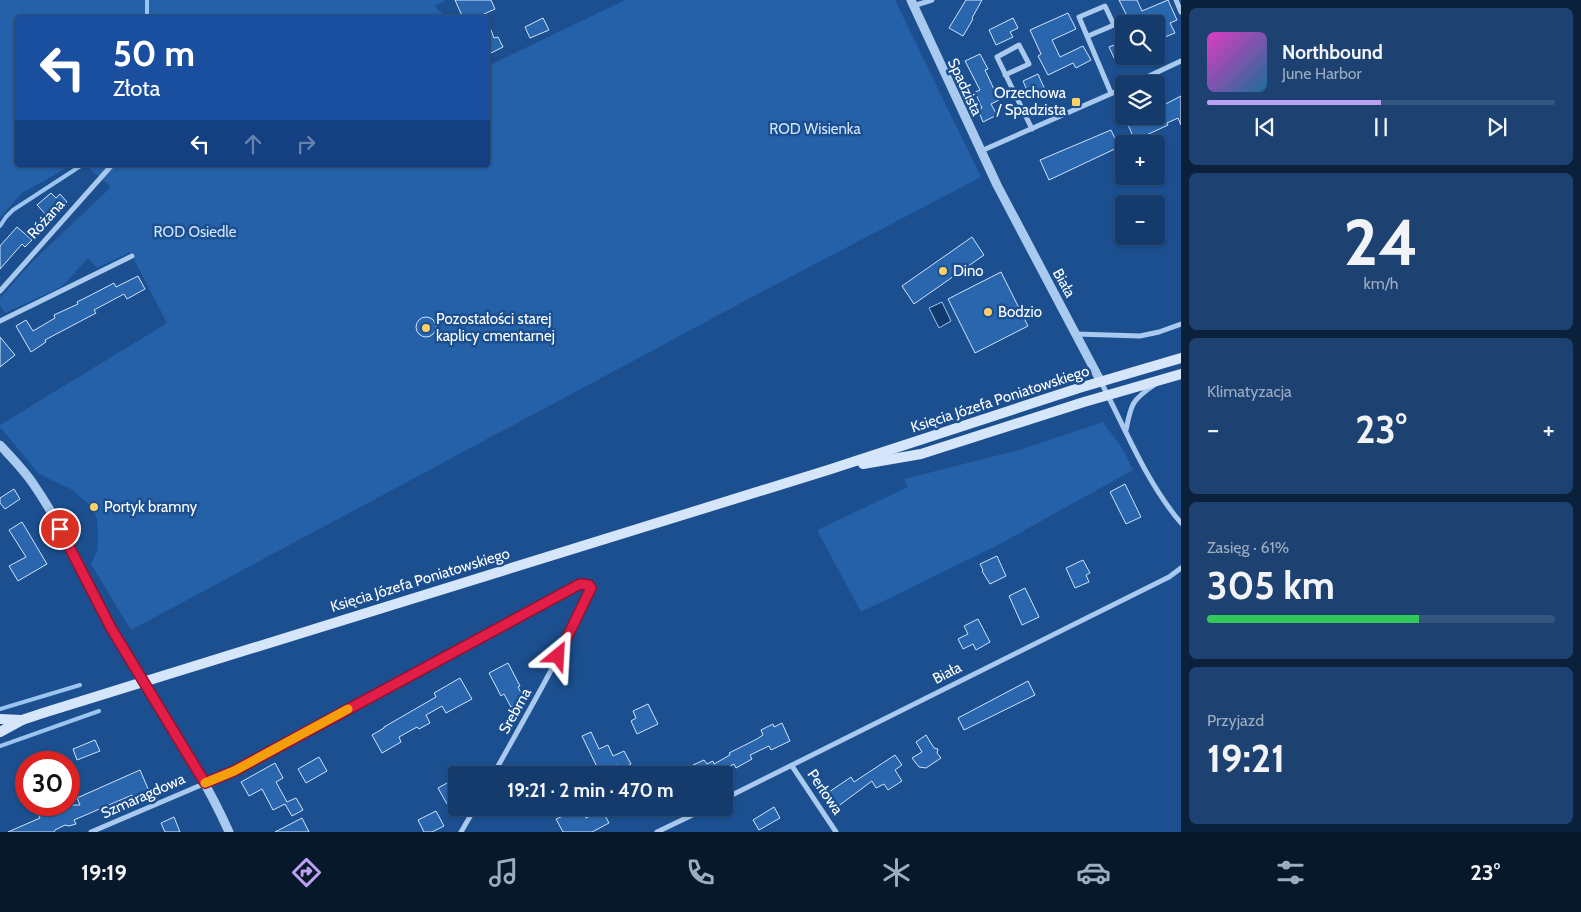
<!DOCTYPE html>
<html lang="pl">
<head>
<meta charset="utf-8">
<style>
  body { margin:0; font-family:Cabin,sans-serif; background:#1d4271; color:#f1f3f6; height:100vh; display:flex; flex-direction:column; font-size:19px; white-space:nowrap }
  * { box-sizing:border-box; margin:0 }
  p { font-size:16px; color:#9dadc1 }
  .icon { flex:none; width:28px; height:28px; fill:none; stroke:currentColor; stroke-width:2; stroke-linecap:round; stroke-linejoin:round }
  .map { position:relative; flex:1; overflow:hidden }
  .panel { display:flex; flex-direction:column; gap:8px; padding:8px; background:#0b203b; width:400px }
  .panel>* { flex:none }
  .top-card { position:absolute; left:15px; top:15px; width:475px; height:152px; border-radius:5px; box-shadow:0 1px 4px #0004,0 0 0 1px #33557e; background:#1a4fa0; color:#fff; overflow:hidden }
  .tools { position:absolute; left:1115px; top:15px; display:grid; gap:10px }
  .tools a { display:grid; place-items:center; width:50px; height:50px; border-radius:5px; background:#143b6b; box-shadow:0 1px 4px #0004,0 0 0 1px #33557e; font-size:25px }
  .speed { position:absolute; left:15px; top:751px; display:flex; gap:10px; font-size:25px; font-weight:700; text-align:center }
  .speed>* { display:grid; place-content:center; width:65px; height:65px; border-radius:50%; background:#143b6b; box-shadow:0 1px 4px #0004,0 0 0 1px #33557e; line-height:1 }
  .speed .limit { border:8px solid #d22; background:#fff; color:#111 }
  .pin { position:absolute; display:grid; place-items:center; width:42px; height:42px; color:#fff; margin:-21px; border:2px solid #fff; border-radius:50%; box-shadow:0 1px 5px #0007 }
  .me { position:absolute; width:55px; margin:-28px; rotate:27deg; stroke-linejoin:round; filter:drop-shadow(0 0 4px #0008) }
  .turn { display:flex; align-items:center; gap:18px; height:105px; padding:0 15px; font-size:22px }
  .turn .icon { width:65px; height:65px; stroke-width:2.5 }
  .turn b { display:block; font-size:35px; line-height:42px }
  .lanes { display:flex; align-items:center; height:48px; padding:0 15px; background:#0003; justify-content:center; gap:25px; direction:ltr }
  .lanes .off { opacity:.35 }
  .big { font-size:38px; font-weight:700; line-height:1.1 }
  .panel .card { flex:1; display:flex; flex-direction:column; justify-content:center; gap:8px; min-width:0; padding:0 18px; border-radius:8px; background:#1d4271 }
  .panel .dial { align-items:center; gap:0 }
  .dial b { font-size:65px; line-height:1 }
  .song { display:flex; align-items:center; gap:15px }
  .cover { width:60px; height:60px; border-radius:8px; background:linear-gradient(135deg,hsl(310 70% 55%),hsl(200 70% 35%)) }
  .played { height:5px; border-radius:2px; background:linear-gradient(90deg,#bca0f2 50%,#33557e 50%) }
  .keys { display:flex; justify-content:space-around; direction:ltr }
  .heat { display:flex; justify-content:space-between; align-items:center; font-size:28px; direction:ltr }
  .charge { height:8px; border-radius:4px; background:linear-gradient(90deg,#34c759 61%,#33557e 0) }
  .trip { position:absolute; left:448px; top:766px; width:285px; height:50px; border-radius:5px; background:#143b6b; box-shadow:0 1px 4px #0004,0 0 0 1px #33557e; font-weight:700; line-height:50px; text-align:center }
  .tab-bar { display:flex; height:80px; justify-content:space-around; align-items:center; background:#08182b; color:#9dadc1 }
  .tab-bar .icon { width:35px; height:35px }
  .tab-bar .active { color:#bca0f2 }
  .tab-bar b { font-size:22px; color:#f1f3f6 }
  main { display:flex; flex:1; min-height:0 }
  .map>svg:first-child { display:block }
  .green { fill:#2461a8 }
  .water { fill:#123a6d; stroke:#9cc4f0 }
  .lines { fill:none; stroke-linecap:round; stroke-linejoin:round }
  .stream { stroke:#9cc4f0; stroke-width:4 }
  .building { fill:#2a66ad; stroke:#cfe3fa }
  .minor { stroke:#a9c9ee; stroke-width:5 }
  .tertiary { stroke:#a9c9ee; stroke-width:9 }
  .secondary { stroke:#d6e6fa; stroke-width:10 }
  .route-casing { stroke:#92132f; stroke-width:12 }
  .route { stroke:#e11d48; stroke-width:9 }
  .slow { stroke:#f59e0b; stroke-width:9 }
  .poi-dot { fill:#ffd166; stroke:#1b4f8f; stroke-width:2 }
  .labels { text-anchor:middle; stroke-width:5; stroke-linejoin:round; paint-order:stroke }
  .street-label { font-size:15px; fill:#fff; stroke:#1b4f8f }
  .poi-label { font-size:15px; fill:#fff; stroke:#1b4f8f; text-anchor:start }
  .park-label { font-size:15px; fill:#cfe3fa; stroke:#1b4f8f }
</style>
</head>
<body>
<main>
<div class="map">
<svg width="1181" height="832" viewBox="0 0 1181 832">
  <rect width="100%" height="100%" fill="#1b4f8f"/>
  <!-- green -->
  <g class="green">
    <path d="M 0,0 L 444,0 L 444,2 L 434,6 L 446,17 L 18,18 L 18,165 L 72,165 L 22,193 L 0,218 Z"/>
    <path d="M 625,0 L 895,0 L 981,177 L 756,295 L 131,630 L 91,564 L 97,551 L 98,540 L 97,519 L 92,507 L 71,489 L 39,474 L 0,427 L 0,425 L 167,323 L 130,252 L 97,268 L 88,258 L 68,280 L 61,287 L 5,313 L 0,305 L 0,298 L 32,262 L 111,187 L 85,165 L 488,165 L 488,66 Z"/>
    <path d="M 1103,422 L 1122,448 L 1133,470 L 998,545 L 861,612 L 817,530 L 908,487 L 904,479 L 1019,450 Z"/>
  </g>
  <!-- water -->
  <path class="water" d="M 942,302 L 951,321 L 939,328 L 929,308 Z"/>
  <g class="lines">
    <!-- stream -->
    <g class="stream">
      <path d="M 147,0 L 147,18"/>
      <path d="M 0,226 L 6,217 L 13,210 L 82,165"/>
      <path d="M 0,709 L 80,685"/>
      <path d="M 0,746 L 99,711"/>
    </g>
  </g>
  <!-- building -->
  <g class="building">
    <path d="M 455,0 L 491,0 L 495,9 L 484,14 L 485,18 L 463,18 Z"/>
    <path d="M 966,0 L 982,0 L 972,18 L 973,19 L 963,36 L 949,28 Z"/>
    <path d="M 1119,0 L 1137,0 L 1142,11 L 1168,0 L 1177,20 L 1170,23 L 1175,33 L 1165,37 L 1159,24 L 1131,24 Z"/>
    <path d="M 1068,13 L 1076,29 L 1052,40 L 1060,57 L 1083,46 L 1091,60 L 1076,68 L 1073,63 L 1048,75 L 1038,56 L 1041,54 L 1030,30 Z"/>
    <path d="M 543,18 L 549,30 L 530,38 L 525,27 Z"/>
    <path d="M 1013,18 L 1018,28 L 1010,32 L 1013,37 L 996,45 L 989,30 Z"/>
    <path d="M 488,22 L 494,38 L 498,37 L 503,47 L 491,53 L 488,46 Z"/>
    <path d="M 1124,41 L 1124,56 L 1115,60 L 1109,47 Z"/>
    <path d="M 980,54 L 988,69 L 985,70 L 999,100 L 991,104 L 997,115 L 983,122 L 978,110 L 982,108 L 975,92 L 980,90 L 965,61 Z"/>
    <path d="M 1038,74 L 1045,90 L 1030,97 L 1023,81 Z"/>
    <path d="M 1181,96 L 1181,125 L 1178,118 L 1167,123 L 1168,125 L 1138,139 L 1134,139 L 1127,122 L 1140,116 L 1156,116 L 1156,109 Z"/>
    <path d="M 1111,130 L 1119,147 L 1049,180 L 1040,160 Z"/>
    <path d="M 51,193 L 56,198 L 60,194 L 67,202 L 49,218 L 37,205 Z"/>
    <path d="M 17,227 L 32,240 L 25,247 L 22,244 L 0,269 L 0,246 Z"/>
    <path d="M 972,237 L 984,255 L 914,304 L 902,286 Z"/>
    <path d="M 1001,272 L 1028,326 L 975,353 L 948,299 Z"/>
    <path d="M 138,276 L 145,289 L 127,299 L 124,294 L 94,310 L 96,313 L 45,340 L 46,342 L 31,352 L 16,326 L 26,320 L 33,331 L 55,318 L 54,315 L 78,304 L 77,302 L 89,296 L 114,283 L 116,287 Z"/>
    <circle cx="426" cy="327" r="10"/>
    <path d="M 0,337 L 15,355 L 0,367 Z"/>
    <path d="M 1125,484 L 1141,517 L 1126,524 L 1110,492 Z"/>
    <path d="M 14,489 L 20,499 L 5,509 L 0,503 L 0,498 Z"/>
    <path d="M 22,522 L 47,564 L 18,581 L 9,566 L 26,557 L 9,530 Z"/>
    <path d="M 997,556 L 1006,576 L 990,584 L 982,571 L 983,570 L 980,564 Z"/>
    <path d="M 1083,560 L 1090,573 L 1086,575 L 1089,582 L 1075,588 L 1066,568 Z"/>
    <path d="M 1025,588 L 1039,617 L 1022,625 L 1009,596 Z"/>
    <path d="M 978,619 L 990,642 L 976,650 L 973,644 L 963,649 L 958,639 L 968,634 L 964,626 Z"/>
    <path d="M 508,663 L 520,686 L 518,687 L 525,700 L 511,707 L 504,694 L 501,696 L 489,673 Z"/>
    <path d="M 460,678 L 472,699 L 446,713 L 442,706 L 426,715 L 430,723 L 419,729 L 417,727 L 399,737 L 401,742 L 382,753 L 372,735 L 384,728 L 384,727 L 436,697 L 434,693 Z"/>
    <path d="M 1028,681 L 1035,695 L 964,730 L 958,718 Z"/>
    <path d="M 648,704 L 658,724 L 637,734 L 631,721 L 636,718 L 633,711 Z"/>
    <path d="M 782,723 L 790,741 L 771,750 L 769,746 L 750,755 L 752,759 L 736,768 L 734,764 L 718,772 L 719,775 L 698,775 L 693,765 L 704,760 L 707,764 L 713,761 L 714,764 L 730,755 L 729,753 L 757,739 L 763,735 L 761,730 L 773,724 L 774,727 Z"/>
    <path d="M 591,732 L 599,749 L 608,745 L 613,756 L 624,751 L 631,764 L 619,770 L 617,765 L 600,773 L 582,736 Z"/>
    <path d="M 926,735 L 934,748 L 938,749 L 937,753 L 941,758 L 926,768 L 919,767 L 912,758 L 922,752 L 916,742 Z"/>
    <path d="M 95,740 L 100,751 L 77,760 L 73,749 Z"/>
    <path d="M 895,755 L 902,765 L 895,770 L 902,781 L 888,790 L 884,784 L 876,788 L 872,781 L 833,810 L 825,797 L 829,792 L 851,777 L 854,782 Z"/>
    <path d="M 319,757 L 327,771 L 306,783 L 298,769 Z"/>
    <path d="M 275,763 L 283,778 L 276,782 L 287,802 L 296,798 L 303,810 L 292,816 L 285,804 L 273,810 L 262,789 L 249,796 L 241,782 Z"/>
    <path d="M 140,770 L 149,791 L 133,798 L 132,795 L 74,820 L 76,824 L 69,826 L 65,825 L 55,830 L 54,832 L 8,832 L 40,818 L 37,812 L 52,805 L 80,805 L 77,798 Z"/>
    <path d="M 456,778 L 456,798 L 447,804 L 438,788 Z"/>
    <path d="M 774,807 L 780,818 L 759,830 L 753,820 Z"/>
    <path d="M 565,808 L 581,808 L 586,818 L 602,810 L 609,823 L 592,832 L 563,832 L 556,819 L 568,814 Z"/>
    <path d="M 436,811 L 444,826 L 432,832 L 424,832 L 418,820 Z"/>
    <path d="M 174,817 L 180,832 L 165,832 L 161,823 Z"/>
    <path d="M 302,818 L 309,832 L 275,832 Z"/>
  </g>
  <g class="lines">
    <!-- minor -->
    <g class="minor">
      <path d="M 1176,0 L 1181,12"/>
      <path d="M 913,6 L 932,0"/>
      <path d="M 1088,36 L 1114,25 L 1105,6 L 1079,17 L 1111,93"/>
      <path d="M 1005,75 L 1029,64 L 1019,45 L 997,57 L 1032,129"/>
      <path d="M 1132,84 L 1181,61"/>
      <path d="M 981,151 L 1124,88"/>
      <path d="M 0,291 L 112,165"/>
      <path d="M 0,321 L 132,256"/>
      <path d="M 1076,334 L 1140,336 L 1159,332 L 1181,324"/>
      <path d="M 1101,382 C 1126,430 1146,482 1181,523"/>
      <path d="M 1126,430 C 1131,404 1132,400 1154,385"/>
      <path d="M 792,766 L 836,832"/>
      <path d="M 724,799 L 1169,577 L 1181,568"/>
      <path d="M 91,832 L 234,771 L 580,583 L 589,585 L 591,588 C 563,653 527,714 493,775"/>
      <path d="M 461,832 L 475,808"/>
      <path d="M 657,832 L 707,808"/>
    </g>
    <!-- tertiary -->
    <g class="tertiary">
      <path d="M 911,0 L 997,185 L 1101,382"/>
      <path d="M 0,445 C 12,458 25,471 34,485 C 65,530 86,581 112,629 C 149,697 197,760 229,832"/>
    </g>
    <!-- secondary -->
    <g class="secondary">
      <path d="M 863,464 L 921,454 L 1084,402 L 1181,374"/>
      <path d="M 0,719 L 22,720"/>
      <path d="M 0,732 L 22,720 L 43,713 L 828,470 L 1079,388 L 1181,358"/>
    </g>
  </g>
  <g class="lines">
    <defs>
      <path id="route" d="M 60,529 L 111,628 L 205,783 L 234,771 L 580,584 L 589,585 L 591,588 L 558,656"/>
    </defs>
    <!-- route casing -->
    <use href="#route" class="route-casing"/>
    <!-- route -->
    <use href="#route" class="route"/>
    <!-- slow -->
    <path class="slow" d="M 205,783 L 234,771 L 348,709"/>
  </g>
  <!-- markers -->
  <g class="poi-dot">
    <rect x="1071" y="97" width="10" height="10" rx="2.5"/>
    <circle cx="943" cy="271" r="5"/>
    <circle cx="988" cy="312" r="5"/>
    <circle cx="426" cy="328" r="5"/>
    <circle cx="94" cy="507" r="5"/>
  </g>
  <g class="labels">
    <!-- street labels -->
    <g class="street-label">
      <text transform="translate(965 87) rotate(65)" y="5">Spadzista</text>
      <text transform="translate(46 219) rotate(-48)" y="5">Różana</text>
      <text transform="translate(1064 283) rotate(61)" y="5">Biała</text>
      <text transform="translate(1000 399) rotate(-18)" y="5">Księcia Józefa Poniatowskiego</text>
      <text transform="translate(420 580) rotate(-17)" y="5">Księcia Józefa Poniatowskiego</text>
      <text transform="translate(947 673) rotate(-27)" y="5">Biała</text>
      <text transform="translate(515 711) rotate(-61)" y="5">Srebrna</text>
      <text transform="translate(825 792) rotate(56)" y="5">Perłowa</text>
      <text transform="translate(143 796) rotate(-24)" y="5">Szmaragdowa</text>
    </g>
    <!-- poi labels -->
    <g class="poi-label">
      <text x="1066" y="98" text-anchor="end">Orzechowa<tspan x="1066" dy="17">/ Spadzista</tspan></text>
      <text x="953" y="276">Dino</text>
      <text x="998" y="317">Bodzio</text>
      <text x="436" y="324">Pozostałości starej<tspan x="436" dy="17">kaplicy cmentarnej</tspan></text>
      <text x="104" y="512">Portyk bramny</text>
    </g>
    <!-- park labels -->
    <g class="park-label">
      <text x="815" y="134">ROD Wisienka</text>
      <text x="195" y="237">ROD Osiedle</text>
    </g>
  </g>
</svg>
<div class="tools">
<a><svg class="icon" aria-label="search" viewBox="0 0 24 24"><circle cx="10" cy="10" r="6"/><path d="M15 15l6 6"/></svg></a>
<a><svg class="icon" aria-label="layers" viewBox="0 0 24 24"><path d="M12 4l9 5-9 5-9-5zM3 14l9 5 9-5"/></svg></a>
<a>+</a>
<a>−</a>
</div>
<div class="speed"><div class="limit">30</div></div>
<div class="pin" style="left:60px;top:529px;background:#d93025"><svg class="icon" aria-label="arrive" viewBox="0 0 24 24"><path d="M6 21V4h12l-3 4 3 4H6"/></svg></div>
<svg class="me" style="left:558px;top:656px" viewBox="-20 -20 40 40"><path d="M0-17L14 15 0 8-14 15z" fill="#e11d48" stroke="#fff" stroke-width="4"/></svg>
<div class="trip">19:21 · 2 min · 470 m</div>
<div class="top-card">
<div class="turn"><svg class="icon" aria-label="left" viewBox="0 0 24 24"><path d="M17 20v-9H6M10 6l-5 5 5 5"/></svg><div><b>50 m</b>Złota</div></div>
<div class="lanes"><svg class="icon" aria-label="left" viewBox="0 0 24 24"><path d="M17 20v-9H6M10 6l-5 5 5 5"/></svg><svg class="icon off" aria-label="ahead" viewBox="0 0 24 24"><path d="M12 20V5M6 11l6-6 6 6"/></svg><svg class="icon off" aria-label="right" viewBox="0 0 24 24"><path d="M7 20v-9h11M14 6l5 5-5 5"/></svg></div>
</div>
</div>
<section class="panel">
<div class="card">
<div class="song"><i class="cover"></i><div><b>Northbound</b><p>June Harbor</p></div></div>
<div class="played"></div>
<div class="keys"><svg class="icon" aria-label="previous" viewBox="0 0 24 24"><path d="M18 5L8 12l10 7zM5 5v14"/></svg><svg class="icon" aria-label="pause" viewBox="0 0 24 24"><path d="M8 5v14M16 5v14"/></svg><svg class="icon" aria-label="next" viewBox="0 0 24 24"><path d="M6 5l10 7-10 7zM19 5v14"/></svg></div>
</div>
<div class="card dial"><b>24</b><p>km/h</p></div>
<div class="card"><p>Klimatyzacja</p>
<div class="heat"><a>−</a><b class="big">23°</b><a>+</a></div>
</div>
<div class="card"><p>Zasięg · 61%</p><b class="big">305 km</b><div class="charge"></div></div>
<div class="card"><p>Przyjazd</p><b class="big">19:21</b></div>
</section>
</main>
<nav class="tab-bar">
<b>19:19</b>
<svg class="icon active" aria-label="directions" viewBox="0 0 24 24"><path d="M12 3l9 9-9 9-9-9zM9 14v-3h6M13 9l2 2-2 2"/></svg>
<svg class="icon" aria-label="music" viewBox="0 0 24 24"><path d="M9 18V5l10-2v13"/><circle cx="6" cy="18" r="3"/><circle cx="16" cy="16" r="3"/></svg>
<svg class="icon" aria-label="phone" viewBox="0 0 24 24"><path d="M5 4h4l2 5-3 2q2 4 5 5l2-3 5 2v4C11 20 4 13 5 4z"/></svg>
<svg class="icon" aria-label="climate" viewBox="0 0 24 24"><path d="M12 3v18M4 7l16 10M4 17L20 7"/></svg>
<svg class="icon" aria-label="car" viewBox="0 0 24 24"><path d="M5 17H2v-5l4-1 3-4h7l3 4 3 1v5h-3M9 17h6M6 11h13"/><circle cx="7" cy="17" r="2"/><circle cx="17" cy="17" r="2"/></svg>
<svg class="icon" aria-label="filters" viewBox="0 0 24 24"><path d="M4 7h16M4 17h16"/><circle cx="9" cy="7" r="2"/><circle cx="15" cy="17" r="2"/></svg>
<b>23°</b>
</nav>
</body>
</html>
